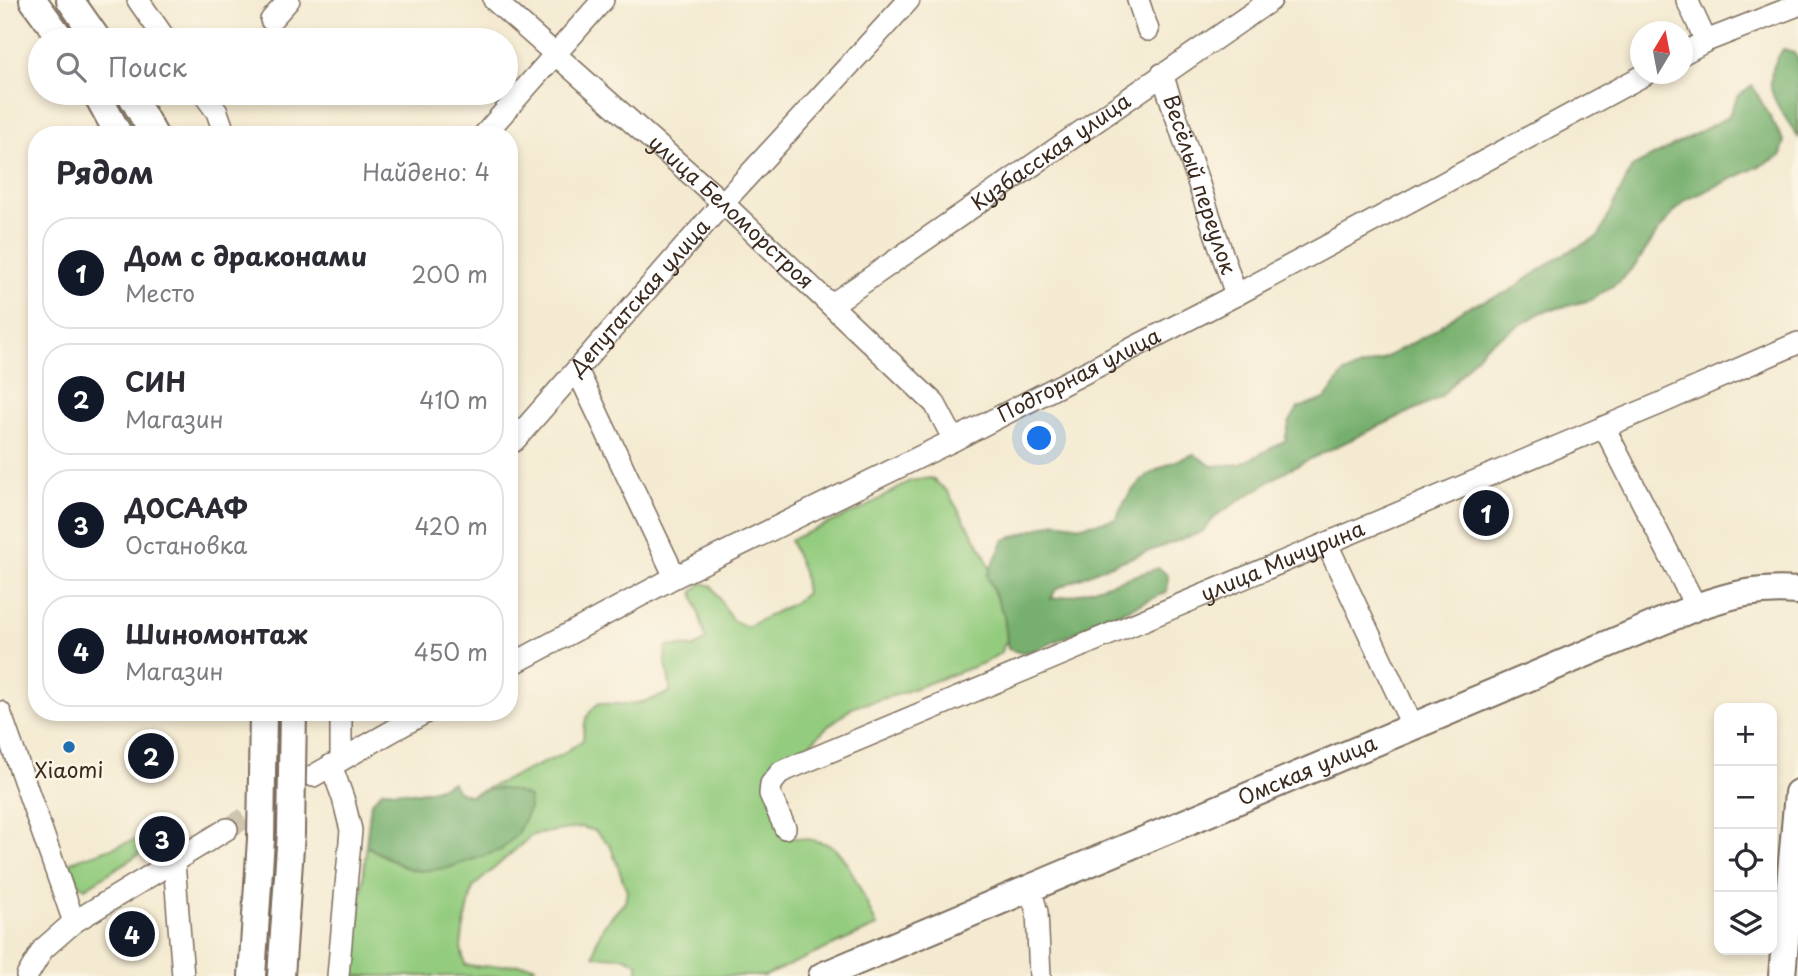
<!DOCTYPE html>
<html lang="ru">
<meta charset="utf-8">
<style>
:root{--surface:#fff;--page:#f2f2f3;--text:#2b2b33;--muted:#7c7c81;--line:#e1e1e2;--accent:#111827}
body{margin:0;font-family:"Playpen Sans",sans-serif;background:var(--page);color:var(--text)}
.controls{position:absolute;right:21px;bottom:21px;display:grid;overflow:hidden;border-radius:14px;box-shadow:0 4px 10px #0003}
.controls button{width:63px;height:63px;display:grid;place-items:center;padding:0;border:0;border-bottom:2px solid var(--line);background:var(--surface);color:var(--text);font:35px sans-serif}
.compass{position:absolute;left:1630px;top:21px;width:63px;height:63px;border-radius:50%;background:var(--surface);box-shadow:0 4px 10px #0003;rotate:10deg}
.you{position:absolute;left:1040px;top:439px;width:24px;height:24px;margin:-18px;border:5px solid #fff;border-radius:50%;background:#1a73e8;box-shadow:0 0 0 10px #1a73e833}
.badge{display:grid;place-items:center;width:46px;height:46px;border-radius:50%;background:var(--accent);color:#fff;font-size:23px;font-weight:700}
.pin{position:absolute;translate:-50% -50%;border:4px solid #fff;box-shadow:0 2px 7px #0006}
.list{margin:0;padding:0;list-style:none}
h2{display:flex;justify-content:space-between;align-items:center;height:91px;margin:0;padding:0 28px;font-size:30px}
h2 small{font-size:23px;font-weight:400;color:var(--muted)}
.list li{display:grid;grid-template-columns:46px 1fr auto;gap:21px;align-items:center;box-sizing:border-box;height:112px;margin:0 14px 14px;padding:0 14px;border:2px solid var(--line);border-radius:28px}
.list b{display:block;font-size:26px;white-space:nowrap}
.list p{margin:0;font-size:23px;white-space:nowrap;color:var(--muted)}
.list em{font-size:23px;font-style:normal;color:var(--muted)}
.icon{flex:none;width:38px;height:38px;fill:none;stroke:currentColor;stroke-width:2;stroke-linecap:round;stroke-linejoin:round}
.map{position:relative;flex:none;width:1798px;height:976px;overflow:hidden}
.search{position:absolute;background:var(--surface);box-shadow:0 4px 10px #0003;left:28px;top:28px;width:490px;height:77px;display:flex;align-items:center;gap:18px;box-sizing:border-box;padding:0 24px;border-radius:38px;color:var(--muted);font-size:26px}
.panel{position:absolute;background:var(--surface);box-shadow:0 4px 10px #0003;left:28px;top:126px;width:490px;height:595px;border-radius:28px}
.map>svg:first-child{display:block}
.green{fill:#94cc7f;stroke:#687b4e;stroke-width:2}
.forest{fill:#77b06e;stroke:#596d46;stroke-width:2}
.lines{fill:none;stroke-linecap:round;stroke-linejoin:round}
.minor-tunnel{stroke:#cfc4ad;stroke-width:21;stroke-dasharray:21 10;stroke-linecap:butt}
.minor-casing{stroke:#7c6d5d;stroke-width:24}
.major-casing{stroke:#7c6d5d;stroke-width:30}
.minor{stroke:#fff;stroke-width:21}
.major{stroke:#fff;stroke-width:26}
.major-bridge-casing{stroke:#7c6d5d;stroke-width:30;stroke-linecap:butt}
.major-bridge{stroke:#fff;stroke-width:26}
.poi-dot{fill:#1f6fb2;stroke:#fcf5e5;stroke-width:2.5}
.labels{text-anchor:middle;stroke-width:5;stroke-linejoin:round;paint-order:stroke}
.street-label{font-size:21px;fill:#3b2a1e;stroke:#fcf5e5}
.poi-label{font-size:21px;fill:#3b2a1e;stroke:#fcf5e5}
</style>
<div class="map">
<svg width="1798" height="976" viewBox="0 0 1798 976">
<rect width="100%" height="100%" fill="#fcf5e5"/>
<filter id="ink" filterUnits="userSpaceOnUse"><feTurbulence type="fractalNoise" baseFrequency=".0143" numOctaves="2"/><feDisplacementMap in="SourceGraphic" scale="14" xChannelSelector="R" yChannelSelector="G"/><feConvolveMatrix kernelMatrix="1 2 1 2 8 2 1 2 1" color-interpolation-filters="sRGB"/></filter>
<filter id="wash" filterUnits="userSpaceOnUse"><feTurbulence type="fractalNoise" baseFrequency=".00686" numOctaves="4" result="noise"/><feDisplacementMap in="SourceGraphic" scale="28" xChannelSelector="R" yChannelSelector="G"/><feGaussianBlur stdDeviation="1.57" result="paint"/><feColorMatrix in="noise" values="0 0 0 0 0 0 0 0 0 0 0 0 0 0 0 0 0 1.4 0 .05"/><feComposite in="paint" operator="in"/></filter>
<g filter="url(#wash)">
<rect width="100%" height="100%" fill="#f4ead1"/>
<!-- green -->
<path class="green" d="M931,478L947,491L984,553L1013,629L1000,653L986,662L896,695L853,707L827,727L799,755L766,774L782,837C798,838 817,839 831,846C848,854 868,908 877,926L765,976H638V964L626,957L594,956L596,943L604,925L625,902L627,891L610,845L595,831L581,827L532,835L473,887L463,931L461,948L465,965C489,970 512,961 535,966L524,976H353L371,803L383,790C412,793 425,795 452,782L458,791L470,796L561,755L583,740C584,723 585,714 599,703C626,706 646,704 670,692C671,676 662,662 667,646L694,647L706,640L693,592L702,583L712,586L732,620L747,627L794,603L806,593L803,572L790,540L864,508L910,481Z
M152,834L155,844L85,888L78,883L70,862Z"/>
<!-- forest -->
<path class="forest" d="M1783,49L1794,53L1798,59V137C1777,103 1757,87 1783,49Z
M1752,85L1784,142L1781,156L1684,201L1659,230L1637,263L1620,281L1591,300L1542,312L1485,346L1441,397L1289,469L1217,515L1202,532L1100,569L1056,589L1051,599L1074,595L1159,568L1168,576L1167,592L1040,648L1022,653L1008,649L1004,616L987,576L1004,540L1056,522L1081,526L1116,519C1132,479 1155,468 1194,454L1212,466L1241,464L1285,441L1289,423L1298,408L1325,399L1344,373L1381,360L1431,333L1465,308L1508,292L1560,256L1599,236L1632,167L1728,117L1738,96Z
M452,782L458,791L470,796C493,786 504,786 529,797V809L517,834L501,850L448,868L419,871L404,867L366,846L371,803L383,790C412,793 425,795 452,782Z"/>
</g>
<g filter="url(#ink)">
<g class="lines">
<!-- minor-tunnel -->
<path class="minor-tunnel" d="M227,829L302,783"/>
<!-- minor casing -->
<g class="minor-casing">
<g id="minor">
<path d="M138,0L166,40"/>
<path id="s1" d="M494,0L723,203L935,404L954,440"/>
<path d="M1138,0L1148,30"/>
<path d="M1687,0L1706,41"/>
<path d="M271,20L289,0"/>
<path d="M1682,54L1706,41L1798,5"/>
<path id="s2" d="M1162,74L1236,295"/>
<path d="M203,93L217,112L225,135"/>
<path d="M484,135L603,0"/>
<path id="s3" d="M831,305L1271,0"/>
<path d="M577,370L675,577"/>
<path d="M1604,427L1696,607"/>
<path id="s4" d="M514,441L723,203L909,0"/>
<path d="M1327,544L1413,727"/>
<path id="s5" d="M509,666L675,577L954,440L1236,295L1646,74"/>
<path d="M0,712L74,922"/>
<path d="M341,712V760"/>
<path d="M331,765L343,798L351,830L338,976"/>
<path d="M313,776L426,712"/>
<path id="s6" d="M785,828L770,794L771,784L781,772L1659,404L1798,343"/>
<path d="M174,862L183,976"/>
<path d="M1030,888L1037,912L1040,976"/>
<path d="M27,976L43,949L74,922L227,829"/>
</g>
</g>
<!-- major casing -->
<g class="major-casing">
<g id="major">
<path d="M33,0L62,40"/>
<path d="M70,0L98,40"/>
<path d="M96,93L119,135"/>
<path d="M130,93L154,135"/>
<path d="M252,976L261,839"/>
<path d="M281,976L291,833"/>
<path id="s7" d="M822,976L1696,607C1733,594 1759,588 1798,591"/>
<path d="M1782,976L1798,793"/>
</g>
</g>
<!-- minor -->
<use href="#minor" class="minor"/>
<!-- major -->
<use href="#major" class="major"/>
<!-- major-bridge casing -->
<g class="major-bridge-casing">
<path id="major-bridge" d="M291,833L293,712
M261,839L263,712"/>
</g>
<!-- major-bridge -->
<use href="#major-bridge" class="major-bridge"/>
</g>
</g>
<!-- markers -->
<circle class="poi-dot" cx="69" cy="747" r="7"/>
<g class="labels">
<!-- street labels -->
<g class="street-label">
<text dy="7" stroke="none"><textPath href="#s3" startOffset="268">Кузбасская улица</textPath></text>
<text dy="7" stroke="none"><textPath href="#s2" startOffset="117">Весёлый переулок</textPath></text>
<text dy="7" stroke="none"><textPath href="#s1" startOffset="318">улица Беломорстроя</textPath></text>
<text dy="7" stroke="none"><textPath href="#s4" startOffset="191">Депутатская улица</textPath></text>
<text dy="7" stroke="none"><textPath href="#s5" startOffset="640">Подгорная улица</textPath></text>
<text dy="7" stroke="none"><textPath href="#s6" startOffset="607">улица Мичурина</textPath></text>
<text dy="7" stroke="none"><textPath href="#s7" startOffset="527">Омская улица</textPath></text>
</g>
<!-- poi labels -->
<g class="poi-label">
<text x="69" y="778">Xiaomi</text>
</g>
</g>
</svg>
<div class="controls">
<button>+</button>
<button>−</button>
<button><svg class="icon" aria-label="locate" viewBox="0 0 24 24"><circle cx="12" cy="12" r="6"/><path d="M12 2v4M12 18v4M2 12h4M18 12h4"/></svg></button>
<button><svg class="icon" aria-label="layers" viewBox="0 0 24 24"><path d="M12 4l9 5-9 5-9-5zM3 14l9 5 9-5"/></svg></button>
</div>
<svg class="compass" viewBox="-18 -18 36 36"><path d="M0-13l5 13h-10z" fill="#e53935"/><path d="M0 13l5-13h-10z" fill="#7c7c81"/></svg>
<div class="you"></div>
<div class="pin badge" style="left:1486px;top:513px">1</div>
<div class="pin badge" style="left:151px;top:756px">2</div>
<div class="pin badge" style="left:162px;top:839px">3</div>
<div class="pin badge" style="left:132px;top:934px">4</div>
<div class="search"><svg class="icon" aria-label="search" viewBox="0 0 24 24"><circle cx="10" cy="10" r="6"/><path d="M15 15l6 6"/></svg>Поиск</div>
<section class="panel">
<h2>Рядом<small>Найдено: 4</small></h2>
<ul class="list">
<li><span class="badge">1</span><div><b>Дом с драконами</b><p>Место</p></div><em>200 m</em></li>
<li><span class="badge">2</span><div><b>СИН</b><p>Магазин</p></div><em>410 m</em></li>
<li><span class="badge">3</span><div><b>ДОСААФ</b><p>Остановка</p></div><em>420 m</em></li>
<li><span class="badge">4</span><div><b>Шиномонтаж</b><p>Магазин</p></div><em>450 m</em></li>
</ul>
</section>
</div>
